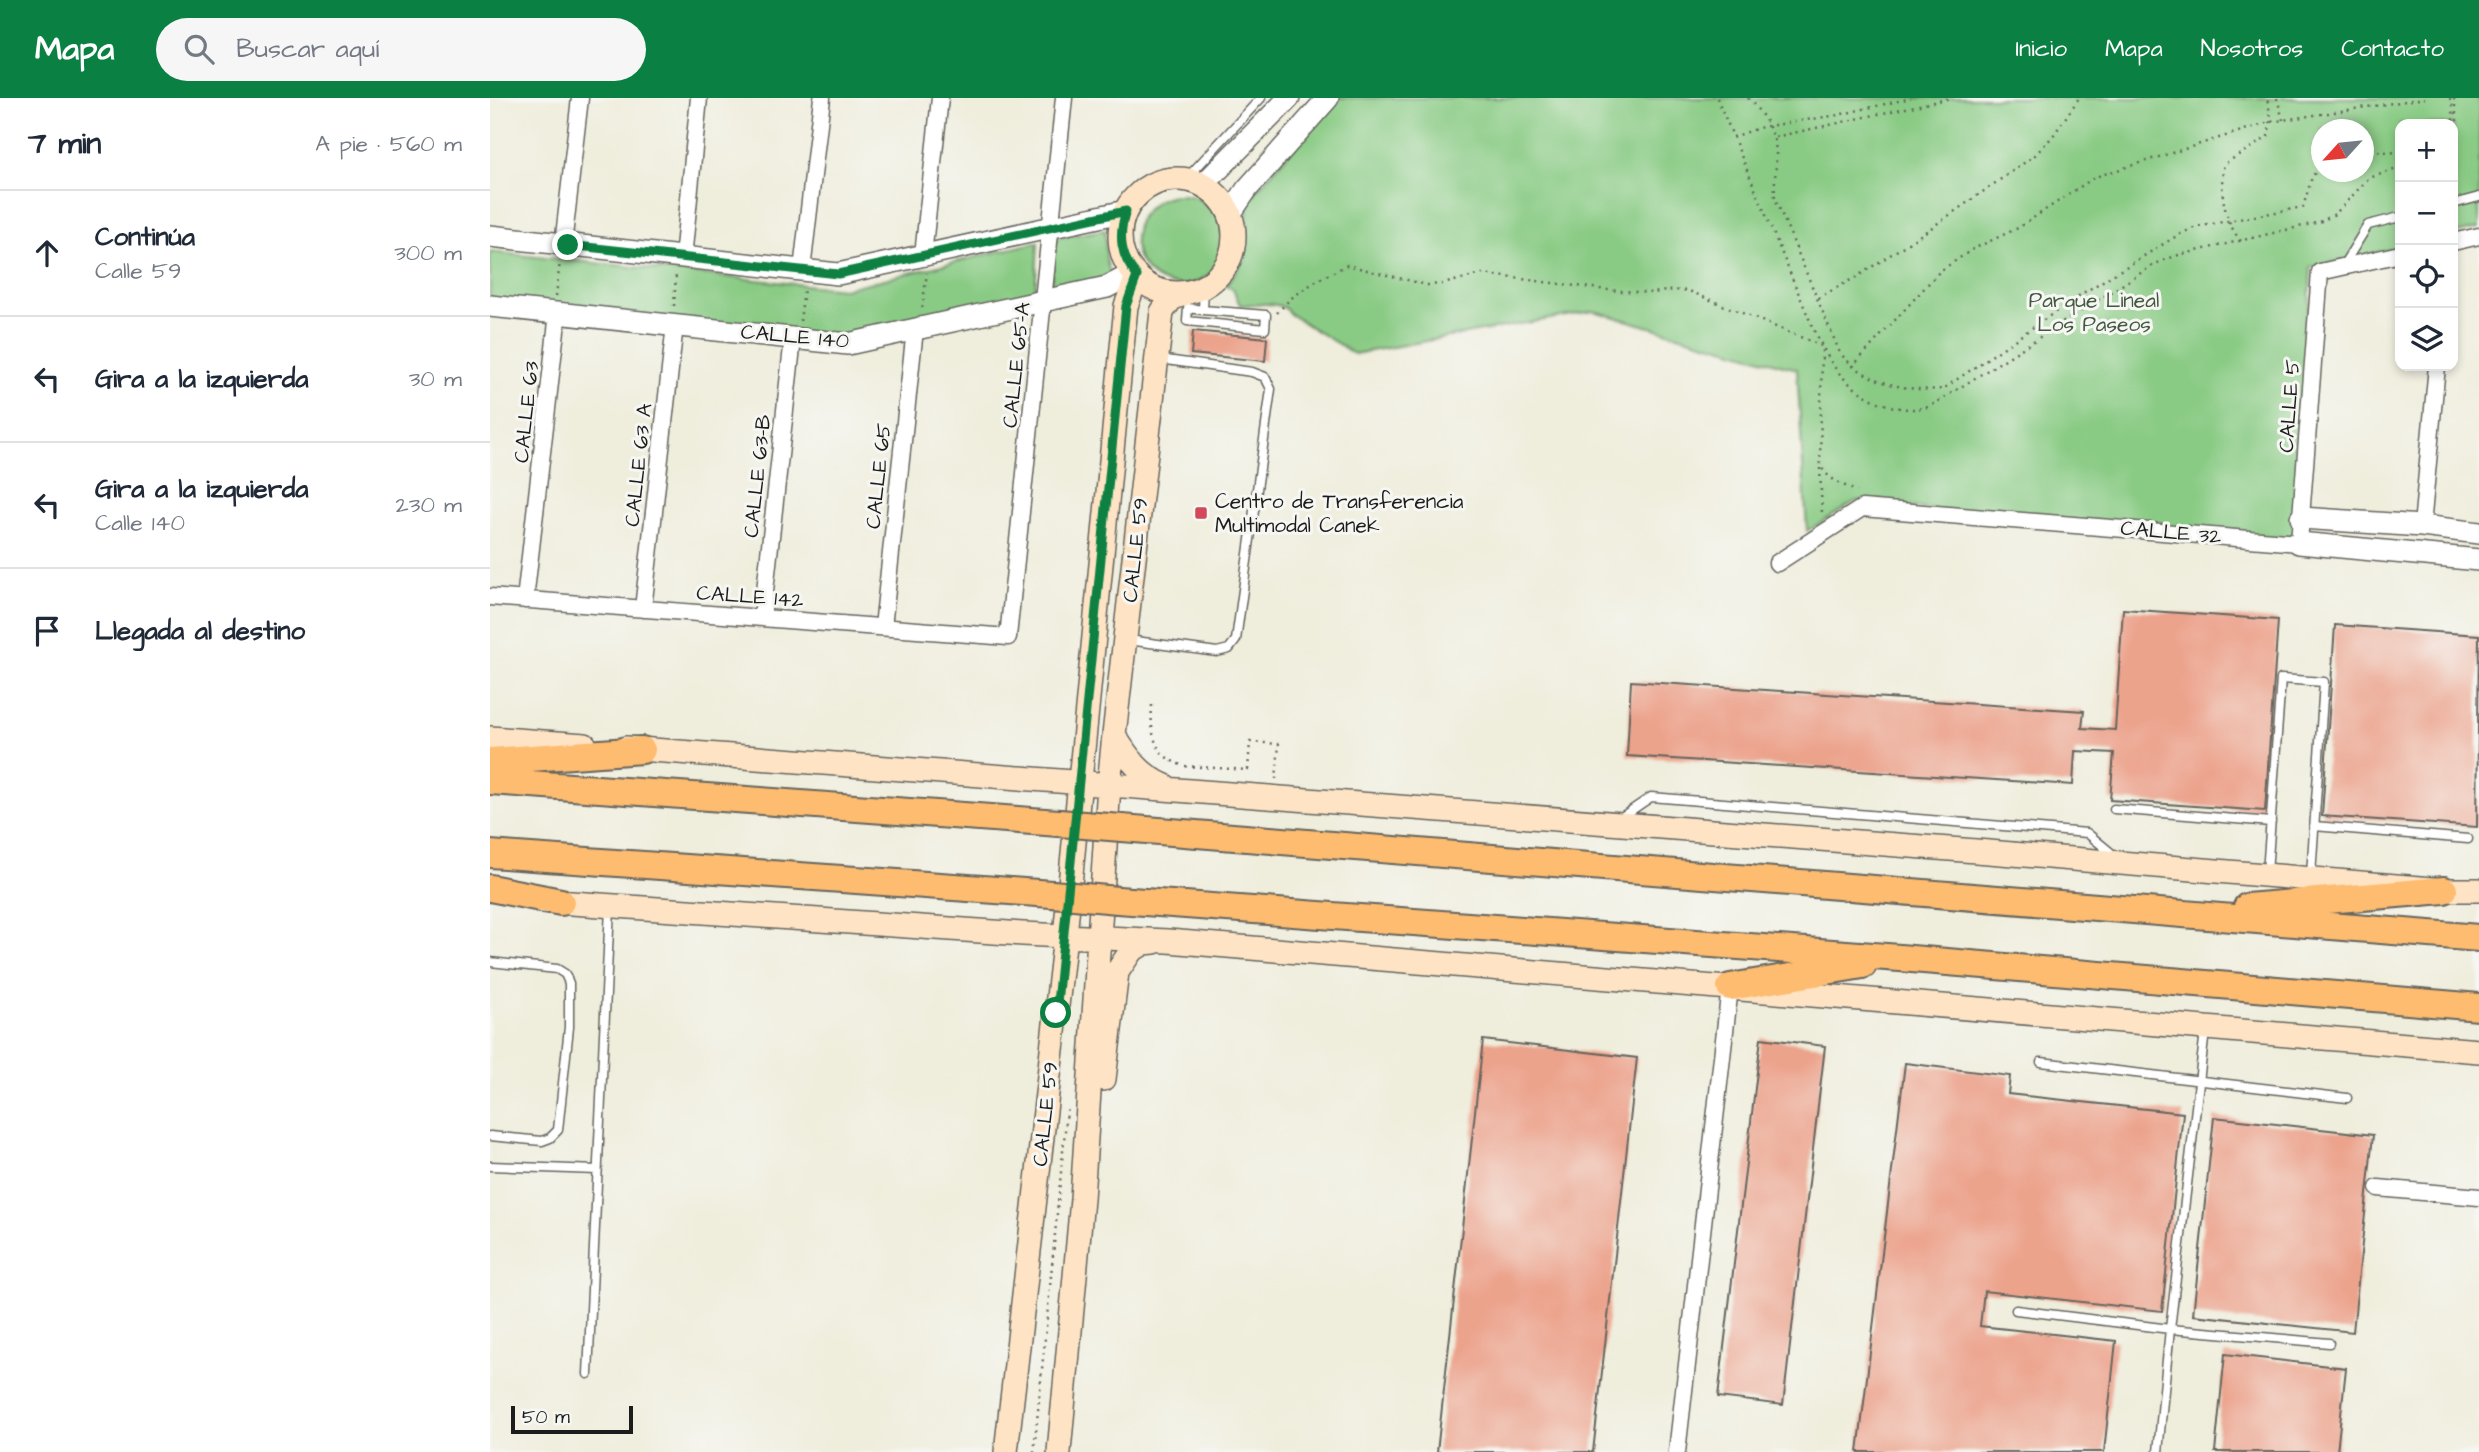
<!DOCTYPE html>
<html lang="es">
<meta charset="utf-8">
<style>
:root{--surface:#fff;--page:#f6f6f7;--text:#1f2937;--muted:#747a83;--line:#e0e1e3;--accent:#0b8043}
body{margin:0;font-family:"Architects Daughter",sans-serif;background:var(--page);color:var(--text)}
.controls{position:absolute;right:21px;top:21px;display:grid;overflow:hidden;border-radius:14px;box-shadow:0 4px 10px #0003}
.controls button{width:63px;height:63px;display:grid;place-items:center;padding:0;border:0;border-bottom:2px solid var(--line);background:var(--surface);color:var(--text);font:35px sans-serif}
.compass{position:absolute;left:1821px;top:21px;width:63px;height:63px;border-radius:50%;background:var(--surface);box-shadow:0 4px 10px #0003;rotate:243deg}
.scale{position:absolute;left:21px;bottom:18px;width:122px;box-sizing:border-box;padding-left:7px;border:4px solid #1c1c1c;border-top:0;font-size:19px;line-height:24px;white-space:nowrap;color:#1c1c1c;-webkit-text-stroke:5px #f6f6f2;paint-order:stroke}
.stop{position:absolute;width:21px;height:21px;margin:-16px;border:5px solid #0b8043;border-radius:50%;background:#fff}
.stop.end{background:#0b8043;border-color:#fff;box-shadow:0 2px 7px #0008}
.list{margin:0;padding:0;list-style:none}
h2{display:flex;justify-content:space-between;align-items:center;height:91px;margin:0;padding:0 28px;font-size:30px}
h2 small{font-size:23px;font-weight:400;color:var(--muted)}
.list li{display:grid;grid-template-columns:46px 1fr auto;gap:21px;align-items:center;box-sizing:border-box;height:126px;padding:0 28px;border-top:2px solid var(--line)}
.list b{display:block;font-size:26px;white-space:nowrap}
.list p{margin:0;font-size:23px;white-space:nowrap;color:var(--muted)}
.list em{font-size:23px;font-style:normal;color:var(--muted)}
.icon{flex:none;width:38px;height:38px;fill:none;stroke:currentColor;stroke-width:2;stroke-linecap:round;stroke-linejoin:round}
.map{position:relative;flex:none;width:1989px;height:1354px;overflow:hidden}
header{display:flex;align-items:center;gap:42px;box-sizing:border-box;height:98px;padding:0 35px;background:var(--accent);color:#fff}
header strong{font-size:33px}
nav{display:flex;gap:38px;margin-inline-start:auto;font-size:24px}
.search{width:490px;height:63px;background:var(--page);display:flex;align-items:center;gap:18px;box-sizing:border-box;padding:0 24px;border-radius:38px;color:var(--muted);font-size:26px}
main{display:flex}
aside{flex:1;background:var(--surface)}
.map>svg:first-child{display:block}
.green{fill:#89cb84;stroke:#527450;stroke-width:2;fill-rule:evenodd}
.building{fill:#eca38c}
.lines{fill:none;stroke-linecap:round;stroke-linejoin:round}
.service-casing{stroke:#66655f;stroke-width:11}
.minor-casing{stroke:#66655f;stroke-width:19}
.tertiary-casing{stroke:#66655f;stroke-width:24}
.secondary-casing{stroke:#66655f;stroke-width:26}
.trunk-casing{stroke:#66655f;stroke-width:30}
.path{stroke:#66655f;stroke-width:2.5;stroke-dasharray:2 5;stroke-linecap:butt}
.service{stroke:#fff;stroke-width:8}
.minor{stroke:#fff;stroke-width:16}
.tertiary{stroke:#fff;stroke-width:21}
.secondary{stroke:#fee4c5;stroke-width:23}
.trunk{stroke:#fdbc6f;stroke-width:26}
.trunk-bridge-casing{stroke:#66655f;stroke-width:30;stroke-linecap:butt}
.trunk-bridge{stroke:#fdbc6f;stroke-width:26}
.route{stroke:#0b8043;stroke-width:9}
.poi-dot{fill:#d1495b;stroke:#f6f6f2;stroke-width:2.5}
.labels{text-anchor:middle;stroke-width:6;stroke-linejoin:round;paint-order:stroke}
.park-label{font-size:21px;fill:#425940;stroke:#f6f6f2}
.street-label{font-size:21px;fill:#1c1c1c;stroke:#f6f6f2}
.poi-label{font-size:21px;fill:#1c1c1c;stroke:#f6f6f2;text-anchor:start}
</style>
<header>
<strong>Mapa</strong>
<div class="search"><svg class="icon" aria-label="search" viewBox="0 0 24 24"><circle cx="10" cy="10" r="6"/><path d="M15 15l6 6"/></svg>Buscar aquí</div>
<nav><a>Inicio</a><a>Mapa</a><a>Nosotros</a><a>Contacto</a></nav>
</header>
<main>
<aside>
<h2>7 min<small>A pie · 560 m</small></h2>
<ul class="list">
<li><svg class="icon" aria-label="ahead" viewBox="0 0 24 24"><path d="M12 20V5M6 11l6-6 6 6"/></svg><div><b>Continúa</b><p>Calle 59</p></div><em>300 m</em></li>
<li><svg class="icon" aria-label="left" viewBox="0 0 24 24"><path d="M17 20v-9H6M10 6l-5 5 5 5"/></svg><div><b>Gira a la izquierda</b></div><em>30 m</em></li>
<li><svg class="icon" aria-label="left" viewBox="0 0 24 24"><path d="M17 20v-9H6M10 6l-5 5 5 5"/></svg><div><b>Gira a la izquierda</b><p>Calle 140</p></div><em>230 m</em></li>
<li><svg class="icon" aria-label="arrive" viewBox="0 0 24 24"><path d="M6 21V4h12l-3 4 3 4H6"/></svg><div><b>Llegada al destino</b></div></li>
</ul>
</aside>
<div class="map">
<svg width="1989" height="1354" viewBox="0 0 1989 1354">
<rect width="100%" height="100%" fill="#f6f6f2"/>
<filter id="ink" filterUnits="userSpaceOnUse"><feTurbulence type="fractalNoise" baseFrequency=".0143" numOctaves="2"/><feDisplacementMap in="SourceGraphic" scale="14" xChannelSelector="R" yChannelSelector="G"/><feConvolveMatrix kernelMatrix="1 2 1 2 8 2 1 2 1" color-interpolation-filters="sRGB"/></filter>
<filter id="wash" filterUnits="userSpaceOnUse"><feTurbulence type="fractalNoise" baseFrequency=".00686" numOctaves="4" result="noise"/><feDisplacementMap in="SourceGraphic" scale="28" xChannelSelector="R" yChannelSelector="G"/><feGaussianBlur stdDeviation="1.57" result="paint"/><feColorMatrix in="noise" values="0 0 0 0 0 0 0 0 0 0 0 0 0 0 0 0 0 1.4 0 .05"/><feComposite in="paint" operator="in"/></filter>
<g filter="url(#wash)">
<rect width="100%" height="100%" fill="#efeddb"/>
<!-- green -->
<path class="green" d="M847,0H1111L1112,2L1123,0H1989V130L1963,136V26H1910V149L1821,169L1809,445L1555,424L1366,403L1317,433L1307,271L1104,213L864,256L800,216C792,201 766,207 750,207L743,191L736,188L755,160L758,102ZM1832,32H1874V74H1832Z
M645 142a45 45 0 1 1 90 0a45 45 0 1 1-90 0Z
M615,132L616,160L621,180L560,193L566,140Z
M548,144L545,197L358,240L0,203V154L353,191Z"/>
<g id="blocks">
<!-- building -->
<path class="building" d="M703,233L777,240L775,263L701,256Z
M1633,511L1788,522L1775,713L1620,702L1624,655L1585,653L1583,687L1137,658L1141,583L1594,613L1592,630L1625,632Z
M1845,527L1989,537L1987,729L1832,718Z
M1271,940L1335,948L1293,1307L1228,1299Z
M993,942L1147,960L1103,1354H947Z
M1415,965L1520,978L1518,996L1693,1015L1672,1213L1494,1193L1490,1228L1626,1243L1614,1354H1368Z
M1724,1019L1883,1037L1863,1234L1703,1217Z
M1735,1256L1856,1270L1847,1354H1725Z"/>
</g>
</g>
<g filter="url(#ink)">
<use href="#blocks" fill-opacity="0" stroke="#66655f" stroke-width="2"/>
<g class="lines">
<!-- service casing -->
<g class="service-casing">
<path id="service" d="M696,81L771,0
M1963,106L1989,99
M1854,166L1878,127L1910,119
M713,212L776,217L775,231L697,223L698,210L713,212L714,189
M638,542L727,554L739,551L746,542L781,291L775,279L762,274L669,261
M1624,711L1781,724
M1130,720L1161,699L1597,735L1625,758
M1824,728L1978,741
M1777,775L1791,581L1834,584L1821,777
M0,864L67,871L75,876L79,885V929L68,1032L60,1040L52,1043L0,1038
M1551,964L1857,1000
M0,1068L107,1072
M1526,1212L1680,1231L1839,1245
M98,1276L120,810
M1668,1354L1680,1231L1715,933"/>
</g>
<!-- minor casing -->
<g class="minor-casing">
<path id="minor" d="M1963,144L1989,138
M73,147L90,0
M435,157L434,148L450,0
M193,160L209,0
M312,172L332,0
M1932,428L1947,268
M1287,465L1372,410L1809,445L1830,174L1910,156
M0,499L518,539L574,0
M35,502L68,215
M153,511L185,227
M272,520L303,240
M393,529L425,231
M1888,1090L1989,1099
M1187,1354L1240,889"/>
</g>
<!-- tertiary casing -->
<g class="tertiary-casing">
<path id="tertiary" d="M713,87L799,0
M740,116L757,91L838,0
M0,138L348,176L636,113
M0,208L358,246L617,189L644,175
M1811,420L1932,428L1989,435
M1809,445L1989,462"/>
</g>
<!-- secondary casing -->
<g class="secondary-casing">
<path id="secondary" d="M630 138a57 57 0 1 1 114 0a57 57 0 1 1-114 0Z
M624,637C638,660 650,677 675,688
M0,640L95,647
M136,650L1499,754L1954,792H1989
M52,803L533,836L678,843L1989,953
M614,981L627,874L641,853L654,845L664,844
M516,1354L575,838L636,208L647,178
M569,1354L592,1101L619,687L624,637L672,214L681,201L699,194"/>
</g>
<!-- trunk casing -->
<g class="trunk-casing">
<path id="trunk" d="M0,663L152,652
M0,683L569,725
M632,730L1989,840
M0,756L562,796
M0,790L71,804
M628,802L1410,860L1989,909
M1757,809L1954,792
M1240,889L1373,867"/>
</g>
<!-- path -->
<path class="path" d="M1227,0L1323,230C1329,241 1334,253 1341,264C1359,293 1398,316 1433,310C1440,309 1446,305 1452,301L1665,166L1685,158L1830,124L1845,116L1879,80L1910,70
M1258,0C1274,18 1287,36 1286,60C1286,74 1284,86 1285,100L1350,255C1375,284 1415,294 1453,291L1593,195L1690,136L1706,129L1813,109L1822,79L1832,66
M1787,0L1793,22
M1960,0L1963,11V26
M1243,39L1272,29L1348,17L1421,0
M1285,39L1461,0
M1963,43L1968,31L1964,0
M1874,52L1910,55
M1751,143C1734,124 1729,91 1734,66L1778,39L1781,20L1777,0
M66,198L70,163
M1328,200L1368,178L1441,130L1544,58L1563,38L1589,0
M184,208L186,176
M432,210L437,175
M787,215L800,201L826,183L857,167L937,187L953,186L992,176L1118,192L1161,195L1184,192L1199,193L1332,248L1330,367C1339,383 1353,386 1367,394
M310,223L314,191
M1362,269L1450,173L1483,151L1528,130L1605,79L1780,24L1935,0
M1330,370L1332,416
M662,607C660,636 664,659 694,668L758,672L760,644L789,646L786,681
M544,1354L577,1012"/>
<!-- service -->
<use href="#service" class="service"/>
<!-- minor -->
<use href="#minor" class="minor"/>
<!-- tertiary -->
<use href="#tertiary" class="tertiary"/>
<!-- secondary -->
<use href="#secondary" class="secondary"/>
<!-- trunk -->
<use href="#trunk" class="trunk"/>
<!-- trunk-bridge casing -->
<g class="trunk-bridge-casing">
<path id="trunk-bridge" d="M569,725L632,730
M562,796L628,802"/>
</g>
<!-- trunk-bridge -->
<use href="#trunk-bridge" class="trunk-bridge"/>
</g>
</g>
<g class="lines" filter="url(#ink)">
<!-- route -->
<path class="route" d="M78,147L348,176L636,113C628,138 630,158 647,178L636,208L566,915"/>
</g>
<!-- markers -->
<rect class="poi-dot" x="704" y="408" width="14" height="14" rx="3.5"/>
<g class="labels">
<!-- park labels -->
<g class="park-label">
<text x="1604" y="209">Parque Lineal<tspan x="1604" dy="24">Los Paseos</tspan></text>
</g>
<!-- street labels -->
<g class="street-label">
<text transform="translate(305 238) rotate(5)" y="7">CALLE 140</text>
<text transform="translate(526 267) rotate(-84)" y="7">CALLE 65-A</text>
<text transform="translate(1799 308) rotate(-86)" y="7">CALLE 5</text>
<text transform="translate(36 314) rotate(-84)" y="7">CALLE 63</text>
<text transform="translate(148 367) rotate(-84)" y="7">CALLE 63 A</text>
<text transform="translate(267 378) rotate(-84)" y="7">CALLE 63-B</text>
<text transform="translate(388 378) rotate(-84)" y="7">CALLE 65</text>
<text transform="translate(1681 434) rotate(5)" y="7">CALLE 32</text>
<text transform="translate(645 452) rotate(-84)" y="7">CALLE 59</text>
<text transform="translate(260 498) rotate(4)" y="7">CALLE 142</text>
<text transform="translate(555 1016) rotate(-84)" y="7">CALLE 59</text>
</g>
<!-- poi labels -->
<g class="poi-label">
<text x="725" y="410">Centro de Transferencia<tspan x="725" dy="24">Multimodal Canek</tspan></text>
</g>
</g>
</svg>
<div class="controls">
<button>+</button>
<button>−</button>
<button><svg class="icon" aria-label="locate" viewBox="0 0 24 24"><circle cx="12" cy="12" r="6"/><path d="M12 2v4M12 18v4M2 12h4M18 12h4"/></svg></button>
<button><svg class="icon" aria-label="layers" viewBox="0 0 24 24"><path d="M12 4l9 5-9 5-9-5zM3 14l9 5 9-5"/></svg></button>
</div>
<svg class="compass" viewBox="-18 -18 36 36"><path d="M0-13l5 13h-10z" fill="#e53935"/><path d="M0 13l5-13h-10z" fill="#747a83"/></svg>
<div class="scale">50 m</div>
<div class="stop" style="left:566px;top:915px"></div>
<div class="stop end" style="left:78px;top:147px"></div>
</div>
</main>
